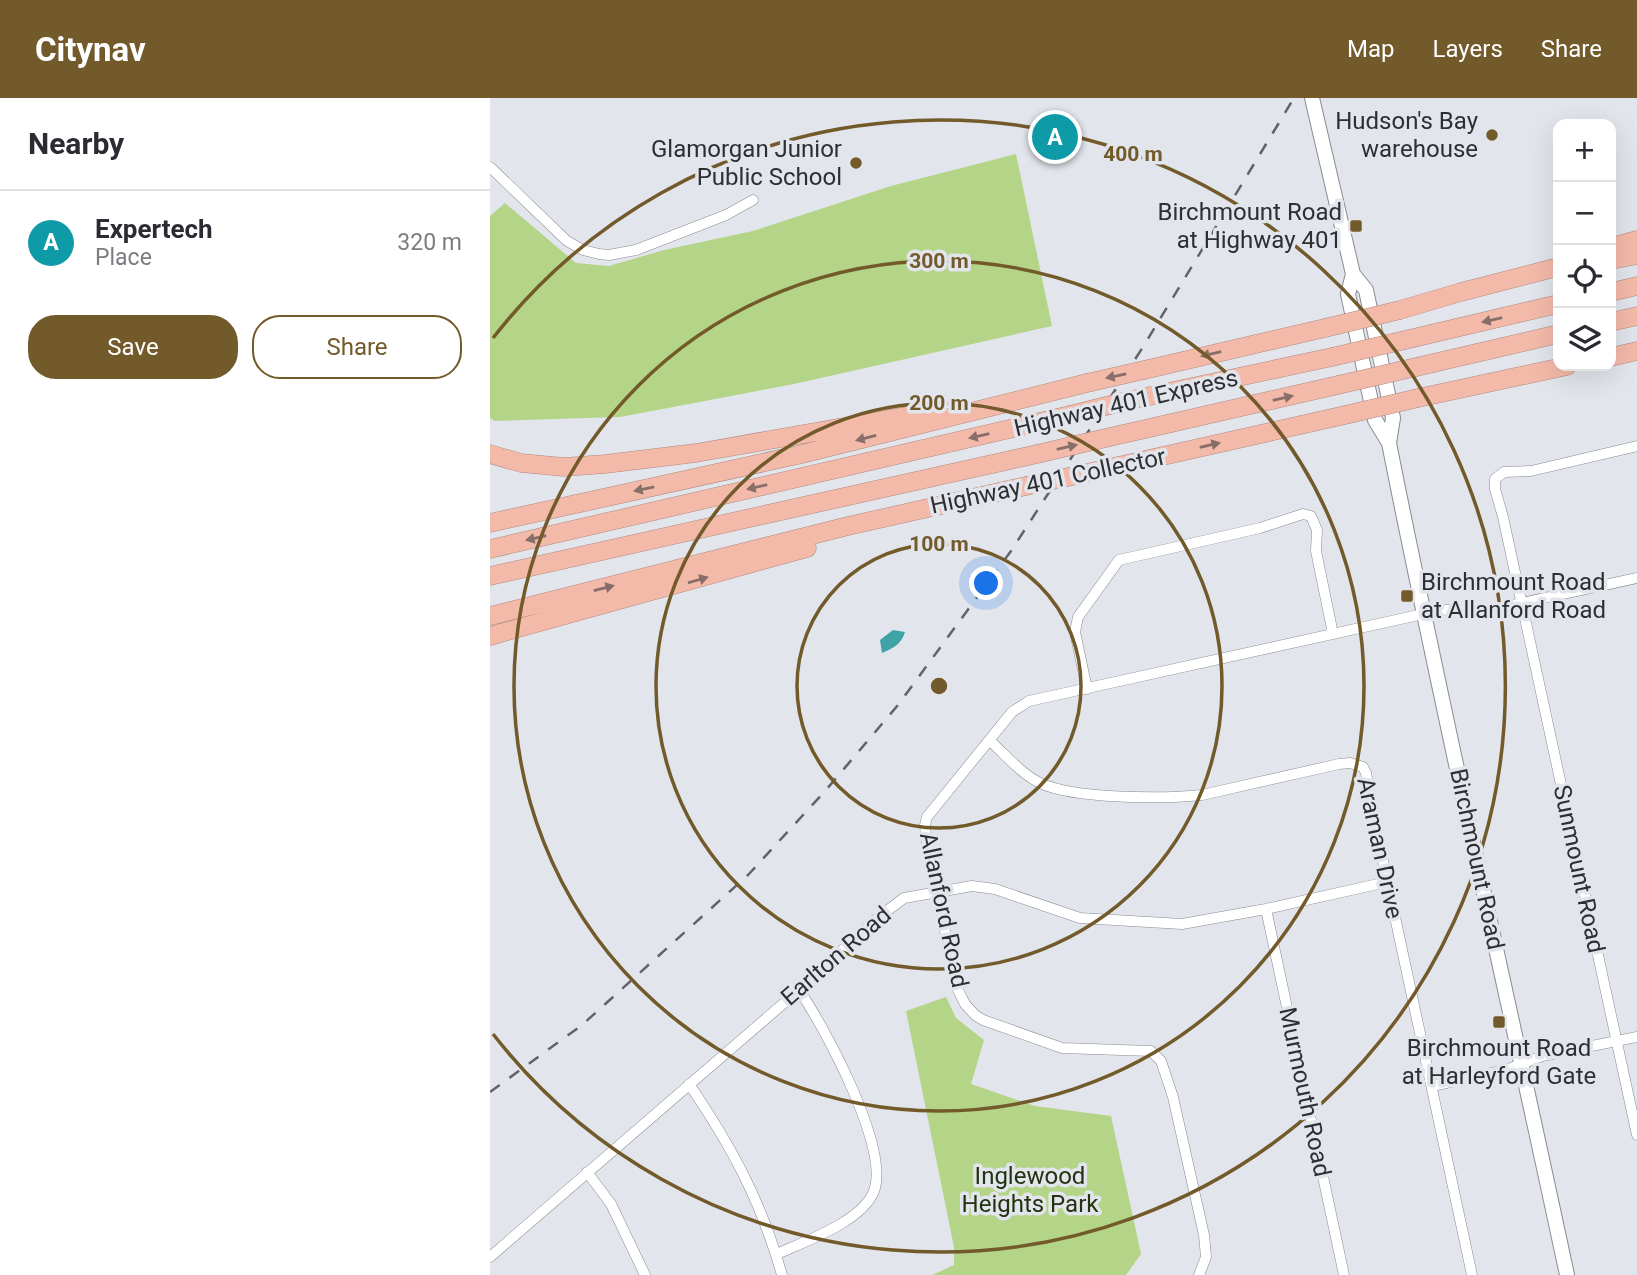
<!DOCTYPE html>
<meta charset="utf-8">
<style>
:root{--surface:#fff;--page:#f7f7f7;--text:#2b2b33;--muted:#7c7c81;--line:#e1e1e2;--accent:#735a2b}
body{margin:0;font-family:Roboto,sans-serif;background:var(--page);color:var(--text)}
.controls{position:absolute;right:21px;top:21px;display:grid;overflow:hidden;border-radius:14px;box-shadow:0 7px 28px #0002}
.controls button{width:63px;height:63px;display:grid;place-items:center;padding:0;border:0;border-bottom:2px solid var(--line);background:var(--surface);color:var(--text);font:35px sans-serif}
.you{position:absolute;left:497px;top:486px;width:24px;height:24px;margin:-18px;border:5px solid #fff;border-radius:50%;background:#1a73e8;box-shadow:0 0 0 10px #1a73e833}
.badge{display:grid;place-items:center;width:46px;height:46px;border-radius:50%;background:var(--accent);color:#fff;font-size:23px;font-weight:700}
.pin{position:absolute;translate:-50% -50%;border:4px solid #fff;box-shadow:0 2px 7px #0006}
.list{margin:0;padding:0;list-style:none}
h2{display:flex;justify-content:space-between;align-items:center;height:91px;margin:0;padding:0 28px;font-size:30px}
h2 small{font-size:23px;font-weight:400;color:var(--muted)}
.list li{display:grid;grid-template-columns:46px 1fr auto;gap:21px;align-items:center;box-sizing:border-box;height:105px;padding:0 28px;border-top:2px solid var(--line)}
.list b{display:block;font-size:26px;white-space:nowrap}
.list p{margin:0;font-size:23px;white-space:nowrap;color:var(--muted)}
.list em{font-size:23px;font-style:normal;color:var(--muted)}
.actions{display:flex;gap:14px;padding:21px 28px}
.actions a{flex:1;padding:16px 0;border:2px solid var(--accent);border-radius:28px;text-align:center;font-size:24px;color:var(--accent)}
.actions .main{background:var(--accent);color:#fff}
.icon{flex:none;width:38px;height:38px;fill:none;stroke:currentColor;stroke-width:2;stroke-linecap:round;stroke-linejoin:round}
.map{position:relative;flex:none;width:1147px;height:1177px;overflow:hidden}
header{display:flex;align-items:center;gap:42px;box-sizing:border-box;height:98px;padding:0 35px;background:var(--accent);color:#fff}
header strong{font-size:33px}
nav{display:flex;gap:38px;margin-inline-start:auto;font-size:24px}
main{display:flex}
aside{flex:1;background:var(--surface)}
.map>svg:first-child{display:block}
.green{fill:#b4d487}
.water{fill:#3fa2a5}
.lines{fill:none;stroke-linecap:round;stroke-linejoin:round}
.street-casing{stroke:#898b93;stroke-width:11}
.secondary-casing{stroke:#898b93;stroke-width:16}
.highway-casing{stroke:#af897f;stroke-width:19}
.street{stroke:#fff;stroke-width:10}
.secondary{stroke:#fff;stroke-width:14}
.highway{stroke:#f4baa9;stroke-width:18}
.rail{stroke:#616367;stroke-width:2.5;stroke-dasharray:12 12;stroke-linecap:butt}
.highway-bridge-casing{stroke:#af897f;stroke-width:19;stroke-linecap:butt}
.highway-bridge{stroke:#f4baa9;stroke-width:18}
.oneway{fill:#876e68}
.ring{fill:none;stroke:#735a2b;stroke-width:3.5}
.poi-dot{fill:#735a2b;stroke:#e2e5ec;stroke-width:2.5}
.labels{text-anchor:middle;stroke-width:7;stroke-linejoin:round;paint-order:stroke}
.poi-label{font-size:24px;fill:#2e2f32;stroke:#e2e5ec;text-anchor:end}
.street-label{font-size:24px;fill:#2e2f32;stroke:#e2e5ec}
.park-label{font-size:24px;fill:#253210;stroke:#e2e5ec}
.centre{fill:#735a2b;stroke:#e2e5ec;stroke-width:3.5}
.ring-label{font-size:21px;text-anchor:middle;font-weight:bold;fill:#735a2b;stroke:#e2e5ec;stroke-width:7;stroke-linejoin:round;paint-order:stroke}
</style>
<header>
<strong>Citynav</strong>
<nav><a>Map</a><a>Layers</a><a>Share</a></nav>
</header>
<main>
<aside>
<h2>Nearby<small></small></h2>
<ul class="list">
<li><span class="badge" style="background:#0f9aa8">A</span><div><b>Expertech</b><p>Place</p></div><em>320 m</em></li>
</ul>
<div class="actions"><a class="main">Save</a><a>Share</a></div>
</aside>
<div class="map">
<svg width="1147" height="1177" viewBox="0 0 1147 1177">
<rect width="100%" height="100%" fill="#e2e5ec"/>
<!-- green -->
<path class="green" d="M526,56L562,228L304,286L130,319L5,323L0,320V118L15,105L86,165L119,168L174,152L263,133L401,88Z
M456,899L466,920L494,942L481,986L545,1008L621,1018L651,1156L636,1177H442L464,1167V1149L416,913Z"/>
<!-- water -->
<path class="water" d="M403,532L415,534C411,547 403,550 392,555L390,542Z"/>
<g class="lines">
<!-- street casing -->
<g class="street-casing">
<path id="street" d="M0,69L77,143L93,152L109,156L119,157L146,152L236,117L263,102
M1147,348L1041,373L1014,374L1005,381V391L1013,419L1147,1037
M597,591L585,534L588,519L629,462L770,430L813,416L821,418L827,432L826,453L843,536
M500,643C515,656 531,676 550,685C584,701 673,701 712,697L849,666L860,665L873,669L876,675L888,740L982,1177
M776,811L854,1177
M199,986C242,1049 271,1103 292,1177
M942,988L1016,972L1052,958L1147,939
M97,1074L121,1106L155,1177
M287,1156C315,1143 372,1124 384,1093C400,1050 334,928 309,892
M0,1159L309,892L385,822L414,800L482,788L505,791L590,820L692,826L776,811L897,784
M709,1177L716,1159L714,1137L683,999L671,963L661,953L572,950L493,922L485,917L475,906L467,890L437,748L435,727L437,719L522,614L539,603L951,512L1004,511L1147,480"/>
</g>
<!-- secondary casing -->
<g class="secondary-casing">
<path id="secondary" d="M822,0L863,176L876,192L903,320L899,345C954,623 1018,900 1077,1177
M863,176L858,196L885,322L899,345"/>
</g>
<!-- highway casing -->
<g class="highway-casing">
<path id="highway" d="M1121,149L1147,142
M1121,162L1147,157
M1121,194L1147,188
M910,212L971,194L1068,169
M1121,224L1147,218
M915,242L1068,206
M1121,259L1147,253
M922,270L1068,236
M654,272L835,230
M928,300L1077,268
M632,304L842,259
M607,342L848,287
M0,356L31,365L74,369L115,366L206,355L433,315
M606,373L855,317
M0,425L312,356L597,285
M0,451L580,317
M0,478L547,356
M0,518L358,428L536,388
M0,538L317,450"/>
</g>
<!-- street -->
<use href="#street" class="street"/>
<!-- secondary -->
<use href="#secondary" class="secondary"/>
<!-- highway -->
<use href="#highway" class="highway"/>
<!-- rail -->
<path class="rail" d="M0,994L92,927L258,777L336,692L408,607L521,453L653,249L804,0"/>
<!-- highway-bridge casing -->
<g class="highway-bridge-casing">
<path id="highway-bridge" d="M835,230L910,212
M842,259L915,242
M597,285L654,272
M848,287L922,270
M580,317L632,304
M855,317L928,300
M547,356L607,342
M536,388L606,373"/>
</g>
<!-- highway-bridge -->
<use href="#highway-bridge" class="highway-bridge"/>
</g>
<!-- one-way arrows -->
<defs><path id="oneway-solid" d="M-6-.8H1V-3.2L6.5 0L1 3.2V.8H-6Z" transform="scale(1.75)"/></defs>
<g class="oneway">
<use href="#oneway-solid" transform="translate(1002 222) rotate(167)"/>
<use href="#oneway-solid" transform="translate(721 256) rotate(167)"/>
<use href="#oneway-solid" transform="translate(626 278) rotate(168)"/>
<use href="#oneway-solid" transform="translate(793 300) rotate(-13)"/>
<use href="#oneway-solid" transform="translate(489 338) rotate(167)"/>
<use href="#oneway-solid" transform="translate(376 340) rotate(166)"/>
<use href="#oneway-solid" transform="translate(720 347) rotate(-13)"/>
<use href="#oneway-solid" transform="translate(577 349) rotate(-13)"/>
<use href="#oneway-solid" transform="translate(267 389) rotate(167)"/>
<use href="#oneway-solid" transform="translate(154 391) rotate(168)"/>
<use href="#oneway-solid" transform="translate(46 440) rotate(167)"/>
<use href="#oneway-solid" transform="translate(208 482) rotate(-16)"/>
<use href="#oneway-solid" transform="translate(114 490) rotate(-14)"/>
</g>
<!-- distance rings -->
<g class="ring">
<circle cx="449" cy="588" r="142"/>
<circle cx="449" cy="588" r="283"/>
<circle cx="449" cy="588" r="425"/>
<path d="M3 240A566 566 0 1 1 3 936"/>
</g>
<!-- markers -->
<g class="poi-dot">
<circle cx="1002" cy="37" r="7"/>
<circle cx="366" cy="65" r="7"/>
<rect x="859" y="121" width="14" height="14" rx="3.5"/>
<rect x="910" y="491" width="14" height="14" rx="3.5"/>
<rect x="1002" y="917" width="14" height="14" rx="3.5"/>
</g>
<g class="labels">
<!-- poi labels -->
<g class="poi-label">
<text x="988" y="31">Hudson's Bay<tspan x="988" dy="28">warehouse</tspan></text>
<text x="352" y="59">Glamorgan Junior<tspan x="352" dy="28">Public School</tspan></text>
<text x="852" y="122">Birchmount Road<tspan x="852" dy="28">at Highway 401</tspan></text>
<text x="931" y="492" text-anchor="start">Birchmount Road<tspan x="931" dy="28">at Allanford Road</tspan></text>
<text x="1009" y="958" text-anchor="middle">Birchmount Road<tspan x="1009" dy="28">at Harleyford Gate</tspan></text>
</g>
<!-- street labels -->
<g class="street-label">
<text transform="translate(636 305) rotate(-13)" y="8">Highway 401 Express</text>
<text transform="translate(558 383) rotate(-12)" y="8">Highway 401 Collector</text>
<text transform="translate(890 750) rotate(78)" y="8">Araman Drive</text>
<text transform="translate(987 761) rotate(78)" y="8">Birchmount Road</text>
<text transform="translate(1089 771) rotate(78)" y="8">Sunmount Road</text>
<text transform="translate(454 812) rotate(78)" y="8">Allanford Road</text>
<text transform="translate(346 858) rotate(-41)" y="8">Earlton Road</text>
<text transform="translate(815 994) rotate(78)" y="8">Murmouth Road</text>
</g>
<!-- park labels -->
<g class="park-label">
<text x="540" y="1086">Inglewood<tspan x="540" dy="28">Heights Park</tspan></text>
</g>
</g>
<circle cx="449" cy="588" r="10" class="centre"/>
<g class="ring-label">
<text x="643" y="63">400 m</text>
<text x="449" y="170">300 m</text>
<text x="449" y="312">200 m</text>
<text x="449" y="453">100 m</text>
</g>
</svg>
<div class="controls">
<button>+</button>
<button>−</button>
<button><svg class="icon" aria-label="locate" viewBox="0 0 24 24"><circle cx="12" cy="12" r="6"/><path d="M12 2v4M12 18v4M2 12h4M18 12h4"/></svg></button>
<button><svg class="icon" aria-label="layers" viewBox="0 0 24 24"><path d="M12 4l9 5-9 5-9-5zM3 14l9 5 9-5"/></svg></button>
</div>
<div class="you"></div>
<div class="pin badge" style="left:565px;top:39px;background:#0f9aa8">A</div>
</div>
</main>
